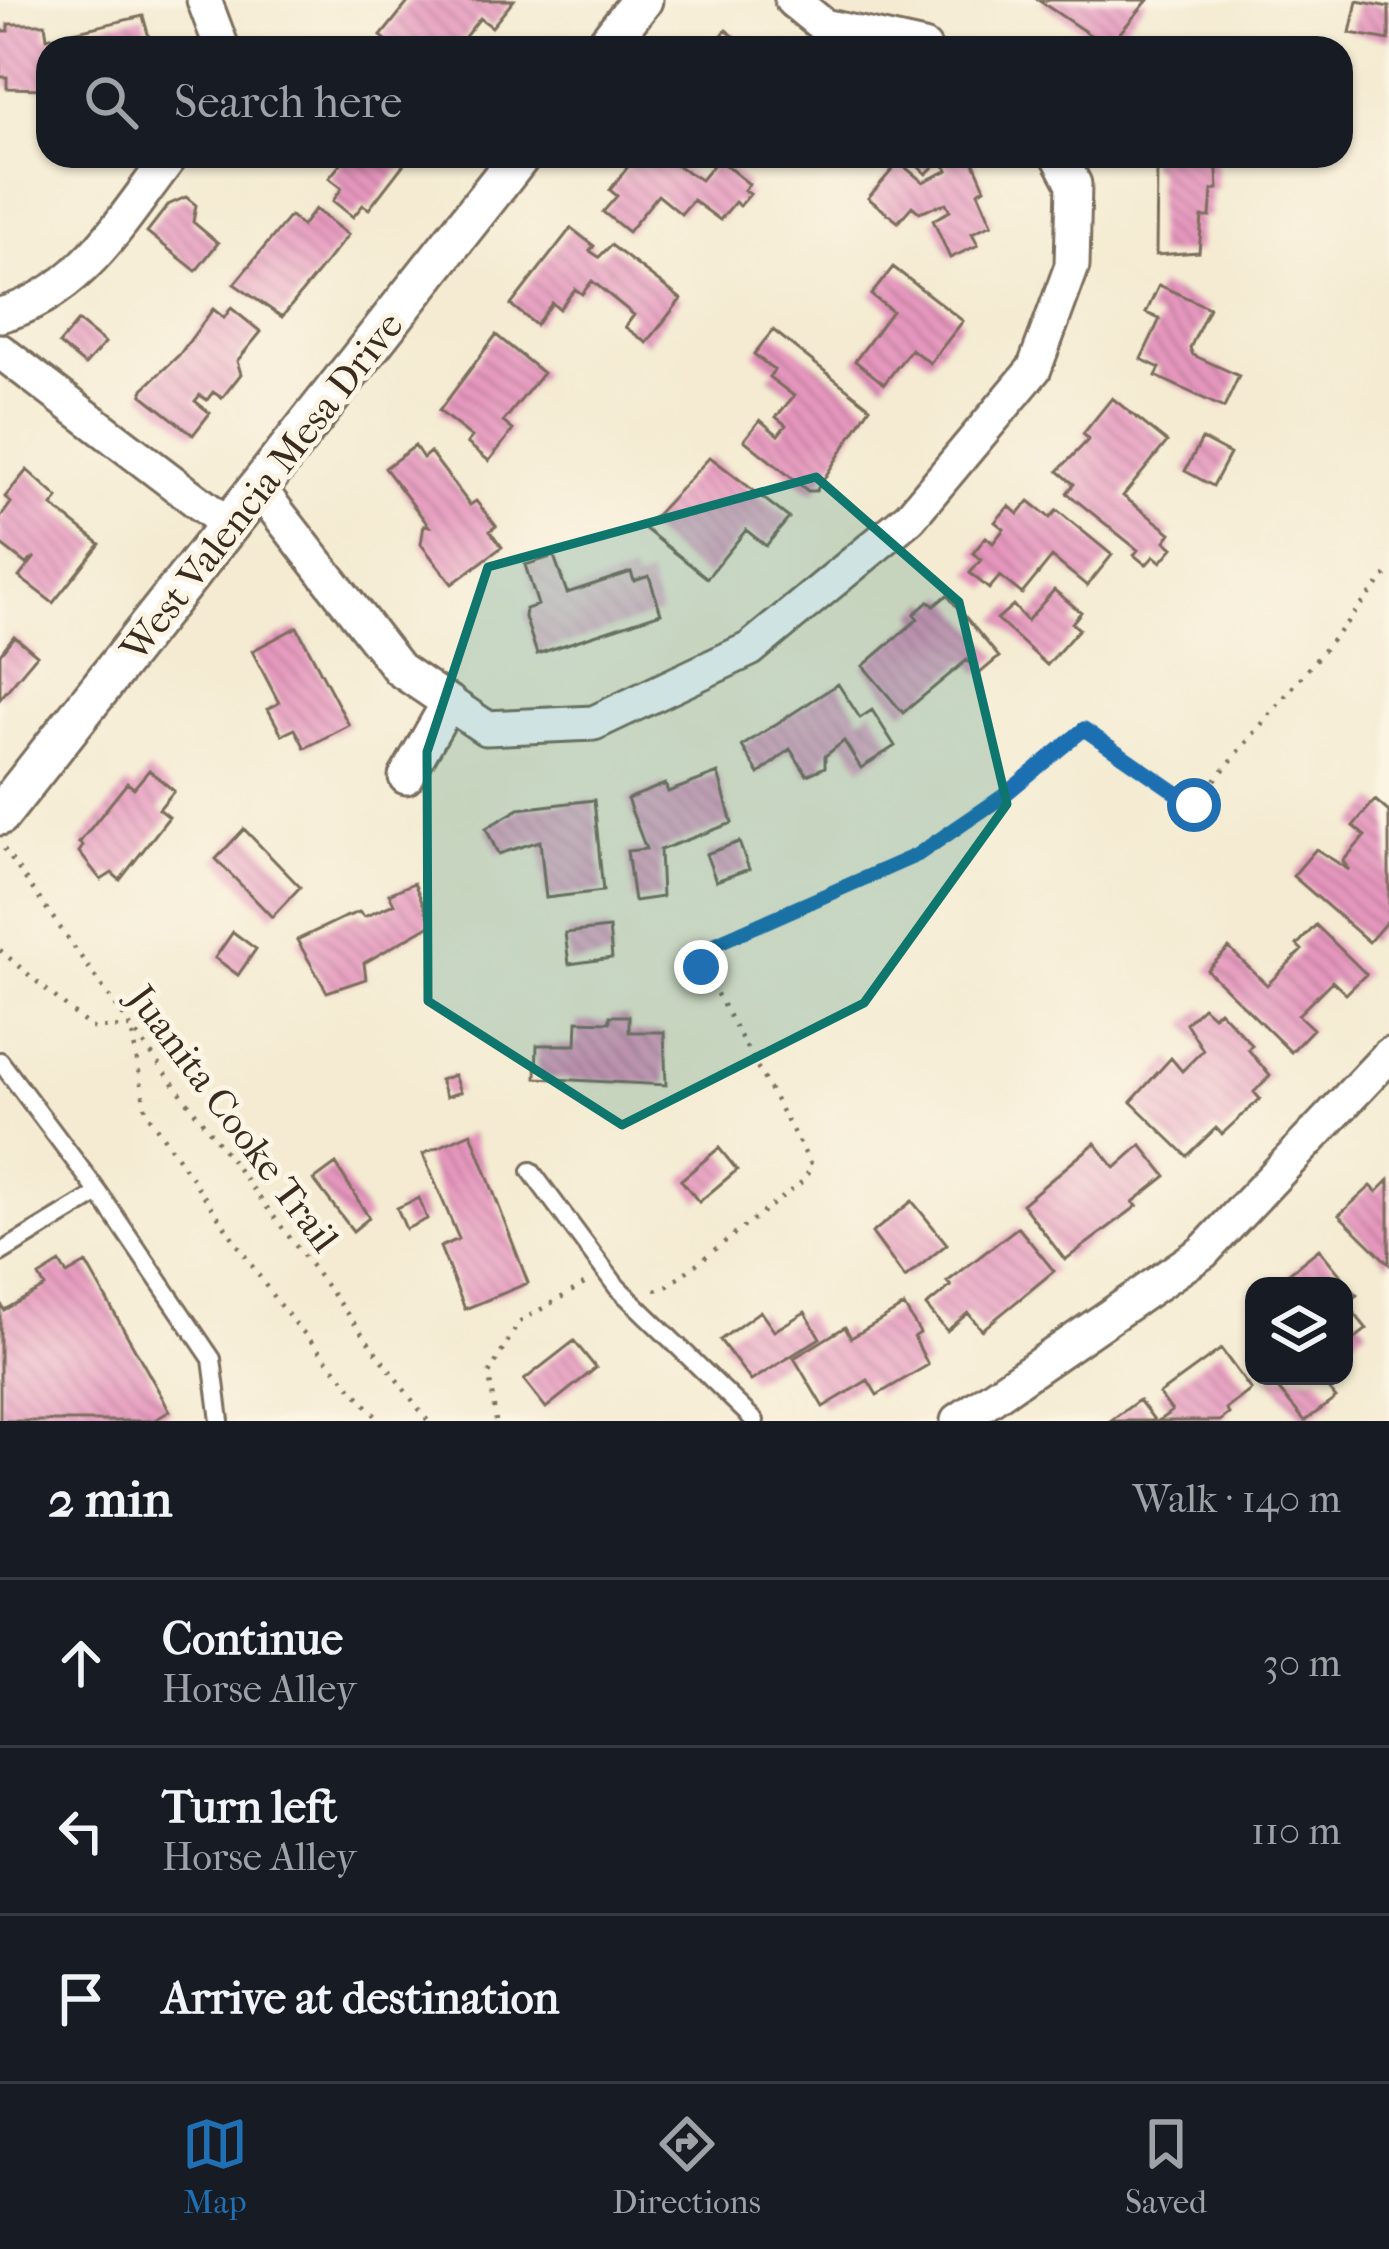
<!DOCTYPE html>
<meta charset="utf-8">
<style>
:root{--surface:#171b24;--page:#20242c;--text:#f1f3f6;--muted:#9ea1a6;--line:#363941;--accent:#1f6fb2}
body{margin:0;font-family:"IM FELL French Canon",serif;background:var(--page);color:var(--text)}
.controls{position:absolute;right:36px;bottom:36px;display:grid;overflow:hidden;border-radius:24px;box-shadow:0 3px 9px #0004}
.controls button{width:108px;height:108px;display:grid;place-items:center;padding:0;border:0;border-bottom:3px solid var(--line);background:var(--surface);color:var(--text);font:60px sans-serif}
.stop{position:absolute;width:36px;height:36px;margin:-27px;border:9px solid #1f6fb2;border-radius:50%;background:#fff}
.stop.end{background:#1f6fb2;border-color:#fff;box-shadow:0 3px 12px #0008}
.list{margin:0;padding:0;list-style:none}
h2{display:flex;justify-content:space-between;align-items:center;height:156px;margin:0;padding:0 48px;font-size:51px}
h2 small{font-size:39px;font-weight:400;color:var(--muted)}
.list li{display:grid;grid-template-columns:78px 1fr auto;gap:36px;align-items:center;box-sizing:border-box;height:168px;padding:0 48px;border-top:3px solid var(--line)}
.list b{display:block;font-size:45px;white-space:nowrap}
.list p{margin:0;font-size:39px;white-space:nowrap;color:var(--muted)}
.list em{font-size:39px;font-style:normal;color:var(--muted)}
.icon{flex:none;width:66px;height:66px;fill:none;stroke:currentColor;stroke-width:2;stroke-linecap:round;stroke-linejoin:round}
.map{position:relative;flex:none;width:1389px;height:1421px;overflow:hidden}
.search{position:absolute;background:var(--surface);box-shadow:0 3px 9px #0004;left:36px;right:36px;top:36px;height:132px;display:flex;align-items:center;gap:30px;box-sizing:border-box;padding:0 42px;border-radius:36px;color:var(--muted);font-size:45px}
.sheet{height:660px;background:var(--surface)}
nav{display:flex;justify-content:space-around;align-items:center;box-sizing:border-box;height:168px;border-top:3px solid var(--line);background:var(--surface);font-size:33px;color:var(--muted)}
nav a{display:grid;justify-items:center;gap:6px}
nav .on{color:var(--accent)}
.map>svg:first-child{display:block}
.building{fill:url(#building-back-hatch)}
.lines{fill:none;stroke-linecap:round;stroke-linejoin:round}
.service-casing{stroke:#7c6e5d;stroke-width:22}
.minor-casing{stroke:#7c6e5d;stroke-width:39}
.tertiary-casing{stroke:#7c6e5d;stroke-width:45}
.path{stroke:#7c6e5d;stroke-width:4.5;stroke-dasharray:3 9;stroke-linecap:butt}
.service{stroke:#fff;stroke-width:16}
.minor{stroke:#fff;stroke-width:33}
.tertiary{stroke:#fff;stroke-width:39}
.route{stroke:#1f6fb2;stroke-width:15}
.marked{fill:#0f766e;fill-opacity:0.2;stroke:#0f766e;stroke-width:9;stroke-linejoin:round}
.labels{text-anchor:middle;stroke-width:10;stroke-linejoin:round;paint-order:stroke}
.street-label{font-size:39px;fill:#3b2a1e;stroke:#fcf5e5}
</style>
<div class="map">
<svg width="1389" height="1421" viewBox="0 0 1389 1421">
<defs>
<pattern id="building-back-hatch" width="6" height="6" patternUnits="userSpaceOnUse" patternTransform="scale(3)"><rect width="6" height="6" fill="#e697be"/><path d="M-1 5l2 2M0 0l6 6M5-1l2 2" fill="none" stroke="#bc7b9a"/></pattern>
</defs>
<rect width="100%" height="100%" fill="#fcf5e5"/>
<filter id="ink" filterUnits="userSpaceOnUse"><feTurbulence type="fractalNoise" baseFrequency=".00833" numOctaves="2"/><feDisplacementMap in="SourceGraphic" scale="24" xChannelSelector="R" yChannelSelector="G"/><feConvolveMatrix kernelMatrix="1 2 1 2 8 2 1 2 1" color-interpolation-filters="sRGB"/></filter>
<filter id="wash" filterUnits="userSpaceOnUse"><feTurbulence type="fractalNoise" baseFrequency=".004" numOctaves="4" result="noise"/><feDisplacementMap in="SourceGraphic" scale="48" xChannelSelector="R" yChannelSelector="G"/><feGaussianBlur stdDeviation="2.7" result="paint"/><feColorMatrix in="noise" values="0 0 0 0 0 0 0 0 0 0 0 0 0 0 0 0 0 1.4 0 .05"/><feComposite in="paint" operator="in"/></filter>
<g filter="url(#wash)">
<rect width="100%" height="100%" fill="#f4ebd2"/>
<g id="blocks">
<!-- building -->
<path class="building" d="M410,0H514L492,27L480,18L456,48H396L381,36Z
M1038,0H1148L1108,47Z
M1357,1L1389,7V40L1350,33Z
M143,16L152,48H48V89L7,88V77H0V31H8V24H45L47,38Z
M726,30L749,48H712Z
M347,156H410L369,209L363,205L353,217L333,201L342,188L329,178Z
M636,156H674L670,161L701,180L718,159L749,184L744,190L750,194L740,206L735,202L720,220L693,200L681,214L658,195L628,232L603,212L617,196L610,190Z
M907,156H971L985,188L978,192L992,224L972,233L978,245L950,258L933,220L950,211L946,203L919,212L912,206L898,222L868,198L899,162L923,182L948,170L940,160L926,174Z
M1150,156H1216L1218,189L1212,190L1210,217H1202L1199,252L1156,255L1157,169L1150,167Z
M186,197L196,205L193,222L218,243L196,271L147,232L168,205Z
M315,209L348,235L282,317L234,284L290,216L302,226Z
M571,228L594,246L590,251L599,257L611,245L681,299L647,343L625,327L634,315L592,281L582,294L575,289L559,309L552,303L536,325L511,305Z
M893,267L963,321L930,363L911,349L884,384L855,361L892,311L871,295Z
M1159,285L1209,308L1190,348L1193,355L1239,376L1224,408L1156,376L1160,368L1141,359L1160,319L1146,313Z
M231,308L261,332L237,361L241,374L222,398L213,392L207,400L200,395L195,401L210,413L193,435L142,395L143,389L180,354L213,309L224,318Z
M78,321L105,343L85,365L59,344Z
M773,330L870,407L816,491H808L744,440L760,420L778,435L786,425L776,417L794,396L769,377L774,370L754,354Z
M496,335L543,373L503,422L513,430L489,461L467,443L472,437L439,411Z
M1112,398L1167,442L1123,496L1171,533L1165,541L1173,548L1161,562L1154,556L1146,565L1134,555L1138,550L1067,493L1074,484L1058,471L1089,439L1083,434Z
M1202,439L1230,454L1213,486L1185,471Z
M415,446L423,458L430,452L470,505L476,501L496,526L490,531L502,547L452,584L421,544L424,525L429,526L385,468Z
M710,457L789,518L766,546L746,530L707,578L644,528Z
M27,470L58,498L52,506L100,544L53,603L19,577L35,557L26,564L0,544V518L11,503L5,497Z
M1029,501L1050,518L1057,510L1112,555L1087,586L1052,557L1022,594L1000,576L989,589L970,573L981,560L973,553L986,537L993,543L1004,529L995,522L1009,506L1018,514Z
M554,556L567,593L631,572L634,581L649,576L661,613L537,654L525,617L526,609L538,605L525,565Z
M1054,590L1081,612L1072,623L1079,629L1047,665L997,619L1013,605L1027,621Z
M947,595L999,657L979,674L967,660L903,713L863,666L918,619L914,614L929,601L934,606Z
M297,627L349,725L305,748L295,729L282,735L268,709L279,703L252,651Z
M14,636L37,655L0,699V654Z
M838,684L860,718L872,710L895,746L861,768L844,741L825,756V767L807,775L790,749L759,774L742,746Z
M149,770L174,791L159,809L169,817L120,880L112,873L101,880L79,852L83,846L79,843L127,783L134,788Z
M718,773L732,823L660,850L662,897L634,901L627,851L646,849L627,799L665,784L668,792Z
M594,800L603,891L546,898L540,841L498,854L486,828L519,809Z
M1375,800L1389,812V919L1369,942L1293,876L1316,849L1349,870L1343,861L1365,836L1353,826Z
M244,829L300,887L272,917L216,859Z
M739,842L749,869L716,881L706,854Z
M414,883L432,924L364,963L366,979L327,992L297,940L343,918L359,912L364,917L394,904L389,894Z
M1316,925L1366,974L1346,994L1332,981L1298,1015L1313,1029L1291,1052L1207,970L1229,948L1267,985L1302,950L1297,945Z
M609,928L612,958L569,964L565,933Z
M233,932L256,949L238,975L215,958Z
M1203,1007L1213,1016L1219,1010L1252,1045L1248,1049L1270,1076L1254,1092L1260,1099L1222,1134L1216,1128L1187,1156L1131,1102L1171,1058L1182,1071L1203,1050L1186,1023Z
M610,1016H629V1032H664L666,1085L536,1078L537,1045H576L577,1021L610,1022Z
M454,1075L460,1092L446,1097L440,1080Z
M471,1133L528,1283L465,1309L440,1247L459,1239L423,1154Z
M1095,1143L1115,1168L1141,1145L1166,1176L1133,1202L1137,1206L1065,1260L1022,1204Z
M719,1148L737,1170L699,1202L681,1180Z
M336,1164L369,1218L353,1231L314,1180Z
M1389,1180V1264L1339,1215L1371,1186L1377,1192Z
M419,1198L427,1219L406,1229L397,1208Z
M912,1201L947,1244L905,1278L872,1233Z
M1018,1227L1054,1271L982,1330L968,1313L947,1331L926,1306L951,1286L947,1282Z
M1319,1249L1357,1295L1346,1303L1367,1329L1344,1347V1286H1300L1289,1273Z
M60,1263L67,1274L86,1263L170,1411L153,1421H0V1302L4,1310L45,1287L39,1276Z
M904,1306L920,1333L914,1337L928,1365L877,1395L868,1380L823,1407L794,1358L845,1327L851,1338Z
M760,1311L774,1331L805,1312L820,1338L751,1381L720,1340Z
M574,1341L596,1368L546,1408L524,1380Z
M1221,1349L1251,1390L1226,1409L1229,1414L1220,1421H1158L1172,1411L1159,1394Z
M1267,1376H1318L1336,1398L1305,1421Z
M1139,1400L1155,1421H1110Z"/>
</g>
</g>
<g filter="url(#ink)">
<use href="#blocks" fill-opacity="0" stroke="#7c6e5d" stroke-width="3"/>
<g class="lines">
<!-- service casing -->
<g class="service-casing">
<path id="service" d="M0,1061L99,1193
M531,1171L617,1287L755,1421
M0,1253L99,1193L212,1359L220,1421"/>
</g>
<!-- minor casing -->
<g class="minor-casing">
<path id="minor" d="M204,0L222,48
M792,0L824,26L924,48
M0,315C82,293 122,219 171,156
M0,351L231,527
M260,490L399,669L486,728L594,723L750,649L910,517L1034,369L1072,266L1074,184L1059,156
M406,777L449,702
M958,1421L1203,1252L1389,1055"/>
</g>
<!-- tertiary casing -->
<g class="tertiary-casing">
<path id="tertiary" d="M604,48L642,0
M0,815L520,156"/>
</g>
<!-- path -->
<path class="path" d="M4,849L131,1027L428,1421
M0,950L91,1028L131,1027L146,1112L277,1302L380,1421
M655,1290L668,1286L803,1181L812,1166L702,967L701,954L917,855L1002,797L1084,729L1194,805L1389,572
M496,1421L489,1374L519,1322L586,1283"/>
<!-- service -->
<use href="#service" class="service"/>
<!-- minor -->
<use href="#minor" class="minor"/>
<!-- tertiary -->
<use href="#tertiary" class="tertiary"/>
</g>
</g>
<g class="lines" filter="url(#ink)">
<!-- route -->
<path class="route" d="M701,967V954L715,944L917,855L1002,797L1084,729L1194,805"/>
</g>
<!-- marked area -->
<path class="marked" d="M816,477L959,602L1007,804L864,1003L622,1125L428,1001L427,752L488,567Z"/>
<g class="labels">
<!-- street labels -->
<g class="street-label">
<text transform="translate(261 486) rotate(-52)" y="14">West Valencia Mesa Drive</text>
<text transform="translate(234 1118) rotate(53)" y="14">Juanita Cooke Trail</text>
</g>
</g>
</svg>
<div class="controls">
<button><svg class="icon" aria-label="layers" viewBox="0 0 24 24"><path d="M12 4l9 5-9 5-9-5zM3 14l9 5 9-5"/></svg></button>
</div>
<div class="stop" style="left:1194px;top:805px"></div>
<div class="stop end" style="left:701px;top:967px"></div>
<div class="search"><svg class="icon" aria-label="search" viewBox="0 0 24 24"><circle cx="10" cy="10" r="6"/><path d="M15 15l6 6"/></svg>Search here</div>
</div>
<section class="sheet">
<h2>2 min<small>Walk · 140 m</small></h2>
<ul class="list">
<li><svg class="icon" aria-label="ahead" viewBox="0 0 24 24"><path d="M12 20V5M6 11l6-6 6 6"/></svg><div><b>Continue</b><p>Horse Alley</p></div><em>30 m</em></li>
<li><svg class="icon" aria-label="left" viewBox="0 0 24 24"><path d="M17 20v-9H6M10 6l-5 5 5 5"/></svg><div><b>Turn left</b><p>Horse Alley</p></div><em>110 m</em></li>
<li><svg class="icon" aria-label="arrive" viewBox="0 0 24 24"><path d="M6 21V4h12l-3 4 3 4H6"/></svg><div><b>Arrive at destination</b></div></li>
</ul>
</section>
<nav>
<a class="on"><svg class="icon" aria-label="map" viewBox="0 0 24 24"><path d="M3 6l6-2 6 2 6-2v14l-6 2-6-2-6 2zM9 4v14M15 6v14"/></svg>Map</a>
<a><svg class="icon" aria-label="directions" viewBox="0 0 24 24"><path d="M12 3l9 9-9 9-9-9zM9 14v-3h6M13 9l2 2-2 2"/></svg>Directions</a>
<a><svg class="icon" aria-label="saved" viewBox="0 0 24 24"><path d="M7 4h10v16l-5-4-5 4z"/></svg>Saved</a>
</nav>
